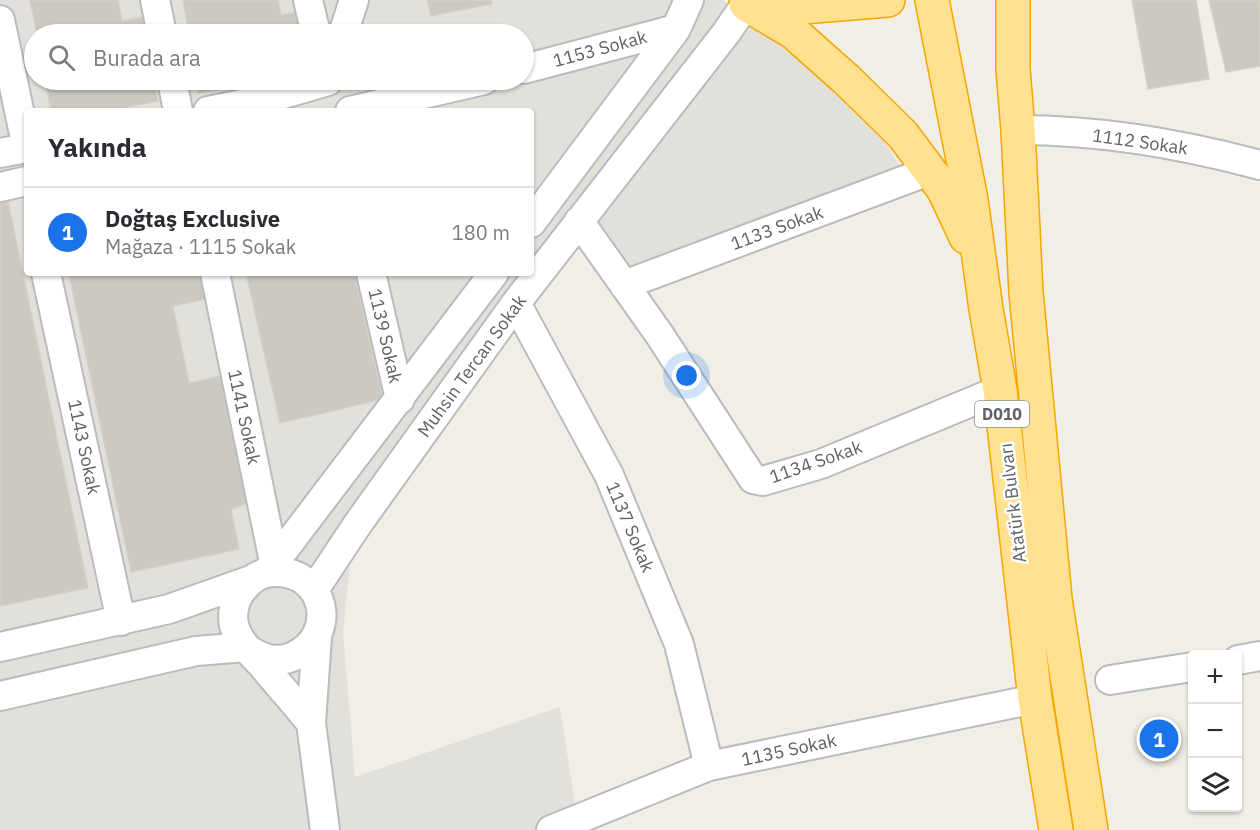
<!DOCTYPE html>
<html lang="tr">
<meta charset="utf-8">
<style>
:root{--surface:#fff;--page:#f2f2f3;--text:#2b2b33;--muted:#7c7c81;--line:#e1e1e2;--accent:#1a73e8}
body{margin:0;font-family:"IBM Plex Sans",sans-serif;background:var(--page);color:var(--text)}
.controls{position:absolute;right:18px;bottom:18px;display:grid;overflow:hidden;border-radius:6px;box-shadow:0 2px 4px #0004}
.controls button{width:54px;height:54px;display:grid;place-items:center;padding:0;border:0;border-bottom:2px solid var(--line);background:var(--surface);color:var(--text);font:30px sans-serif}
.you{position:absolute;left:687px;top:376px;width:21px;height:21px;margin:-15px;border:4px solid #fff;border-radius:50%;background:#1a73e8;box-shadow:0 0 0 9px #1a73e833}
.badge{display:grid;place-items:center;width:39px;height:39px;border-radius:50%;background:var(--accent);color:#fff;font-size:20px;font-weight:700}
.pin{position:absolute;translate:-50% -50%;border:3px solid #fff;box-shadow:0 2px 6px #0006}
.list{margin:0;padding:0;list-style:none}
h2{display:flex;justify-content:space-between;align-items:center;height:78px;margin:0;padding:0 24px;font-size:26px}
h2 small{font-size:20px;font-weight:400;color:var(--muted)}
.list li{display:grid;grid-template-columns:39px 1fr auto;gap:18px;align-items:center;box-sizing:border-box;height:90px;padding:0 24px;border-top:2px solid var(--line)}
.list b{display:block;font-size:22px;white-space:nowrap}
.list p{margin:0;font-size:20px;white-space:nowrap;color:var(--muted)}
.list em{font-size:20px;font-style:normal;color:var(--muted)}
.icon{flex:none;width:33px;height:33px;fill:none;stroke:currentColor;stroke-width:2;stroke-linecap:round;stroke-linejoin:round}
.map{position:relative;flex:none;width:1260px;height:830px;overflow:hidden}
.search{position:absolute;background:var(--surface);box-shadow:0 2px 4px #0004;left:24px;top:24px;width:510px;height:66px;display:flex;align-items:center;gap:15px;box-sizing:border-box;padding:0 21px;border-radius:33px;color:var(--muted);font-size:22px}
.panel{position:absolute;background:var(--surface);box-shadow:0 2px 4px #0004;left:24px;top:108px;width:510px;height:168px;border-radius:6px}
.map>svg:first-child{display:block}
.industrial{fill:#e1e0da;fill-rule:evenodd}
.building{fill:#ccc9c3;stroke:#d6d0c4;stroke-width:1.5}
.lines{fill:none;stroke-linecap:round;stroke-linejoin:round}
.minor-casing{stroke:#b8bcc0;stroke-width:32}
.highway-casing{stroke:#f7a700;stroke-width:36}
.minor{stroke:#fff;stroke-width:28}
.highway{stroke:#ffe18f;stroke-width:33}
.labels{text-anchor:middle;stroke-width:5;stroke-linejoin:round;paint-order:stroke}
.shield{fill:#fff;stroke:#8e9195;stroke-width:1.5}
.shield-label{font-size:16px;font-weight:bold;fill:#5d6267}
.street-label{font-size:18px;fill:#5d6267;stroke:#fff}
</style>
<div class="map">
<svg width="1260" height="830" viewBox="0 0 1260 830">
<rect width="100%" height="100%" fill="#f1eee6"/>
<!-- industrial -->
<path class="industrial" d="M0,0H723L815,74L887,145L913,190L649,275L568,235L350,563L343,633L355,777L560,707L579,830H0ZM34,34H524V80H34ZM27,111H531V273H27Z"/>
<!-- building -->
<path class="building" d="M30,0H118L122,21L143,17L146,34H37Z
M183,0H278L281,15L299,12L303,34H189Z
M427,0H491L492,4L431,16Z
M1132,0H1196L1209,79L1148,89Z
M1209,0H1260V66L1226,72Z
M45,80H154L158,101L107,111H51Z
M196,80H276L198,93Z
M8,201L88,588L0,606V202Z
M76,273H206L211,298L173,306L189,383L220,376L247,503L231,510L239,549L131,572L69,274Z
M246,273H354L383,399L280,423Z"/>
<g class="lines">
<!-- minor casing -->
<g class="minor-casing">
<path id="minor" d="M155,0L162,34
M308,0L316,34
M0,20L27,148
M343,34L354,0
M524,69L676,29
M172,80L178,111
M208,111L263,100L328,81V80
M350,111L484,80
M1018,130C1099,130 1182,144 1260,165
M0,153L27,148
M0,187L27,181
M579,221L659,334L753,479L763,481L821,464L1000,390
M531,223L676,29L689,0
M46,273L121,621
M215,273L274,562
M371,273L400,399
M624,285L929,171
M516,303L609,475L679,644L709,766
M267,572L494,273
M314,590L357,525L516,303L726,33L746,4
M317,637L311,723L325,830
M0,647L169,609L251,580
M249,650C254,653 260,657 266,658C273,661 285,660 292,657C340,636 326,570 274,572C261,572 251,579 243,589C234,599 230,618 236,631C241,644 252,654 261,664C278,684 295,703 311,723
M1238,660L1260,656
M1110,680L1192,667
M0,696L196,651L246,647
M551,830L709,766L1035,699"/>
</g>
<!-- highway casing -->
<g class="highway-casing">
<path id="highway" d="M932,0L971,200L986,309L1000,390L1035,699L1056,830
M1013,0V69L1018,130L1026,292L1055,599L1091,830
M746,4L793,32L847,80L903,135L944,190L966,237
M752,4L790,8L888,0"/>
</g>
<!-- minor -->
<use href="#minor" class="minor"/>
<!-- highway -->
<use href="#highway" class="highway"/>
</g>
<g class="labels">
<!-- shield labels -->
<rect class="shield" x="975" y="401" width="54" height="26" rx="4.5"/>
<g class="shield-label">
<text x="1002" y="420">D010</text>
</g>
<!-- street labels -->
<g class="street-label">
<text transform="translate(600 49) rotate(-15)" y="6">1153 Sokak</text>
<text transform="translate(1140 142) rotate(8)" y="6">1112 Sokak</text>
<text transform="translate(777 228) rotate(-20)" y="6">1133 Sokak</text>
<text transform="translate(385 336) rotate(77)" y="6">1139 Sokak</text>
<text transform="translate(472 366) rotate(-54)" y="6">Muhsin Tercan Sokak</text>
<text transform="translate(244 417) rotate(78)" y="6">1141 Sokak</text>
<text transform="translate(84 447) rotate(78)" y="6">1143 Sokak</text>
<text transform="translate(816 462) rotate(-19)" y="6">1134 Sokak</text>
<text transform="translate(1013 503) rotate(-97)" y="6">Atatürk Bulvarı</text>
<text transform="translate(630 527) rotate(67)" y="6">1137 Sokak</text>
<text transform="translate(789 750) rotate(-12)" y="6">1135 Sokak</text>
</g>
</g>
</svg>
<div class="controls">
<button>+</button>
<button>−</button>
<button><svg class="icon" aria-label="layers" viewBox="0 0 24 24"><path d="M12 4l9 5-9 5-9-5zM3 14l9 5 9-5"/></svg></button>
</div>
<div class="you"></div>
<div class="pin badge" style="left:1159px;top:739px">1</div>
<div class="search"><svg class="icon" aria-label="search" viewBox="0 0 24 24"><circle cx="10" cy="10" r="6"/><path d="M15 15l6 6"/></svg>Burada ara</div>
<section class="panel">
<h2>Yakında<small></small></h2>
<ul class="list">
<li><span class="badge">1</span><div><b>Doğtaş Exclusive</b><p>Mağaza · 1115 Sokak</p></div><em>180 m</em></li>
</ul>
</section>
</div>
